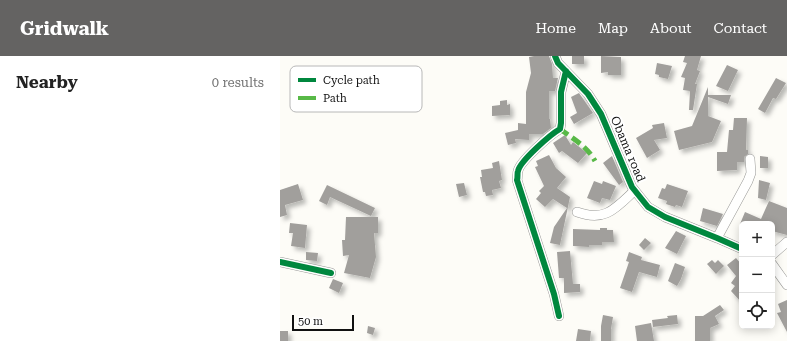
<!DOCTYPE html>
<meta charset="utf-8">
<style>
:root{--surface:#fff;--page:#f6f6f6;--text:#222;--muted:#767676;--line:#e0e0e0;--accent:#646362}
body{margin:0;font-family:"Roboto Serif",serif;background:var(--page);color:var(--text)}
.controls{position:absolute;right:12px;bottom:12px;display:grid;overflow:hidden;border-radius:6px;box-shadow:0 2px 10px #0003}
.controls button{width:36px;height:36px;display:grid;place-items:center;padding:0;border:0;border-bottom:1px solid var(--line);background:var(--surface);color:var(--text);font:20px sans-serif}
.scale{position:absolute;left:12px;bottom:10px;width:62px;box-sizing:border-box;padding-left:4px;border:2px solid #111;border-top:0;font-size:11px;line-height:14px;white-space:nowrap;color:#111;-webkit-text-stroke:3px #fff;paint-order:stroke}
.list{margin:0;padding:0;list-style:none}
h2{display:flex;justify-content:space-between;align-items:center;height:52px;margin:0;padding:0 16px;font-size:17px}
h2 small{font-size:13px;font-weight:400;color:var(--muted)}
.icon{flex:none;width:22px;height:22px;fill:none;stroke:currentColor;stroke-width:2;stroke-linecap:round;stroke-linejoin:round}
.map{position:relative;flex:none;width:507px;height:285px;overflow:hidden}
header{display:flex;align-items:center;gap:24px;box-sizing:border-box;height:56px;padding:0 20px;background:var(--accent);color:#fff}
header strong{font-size:19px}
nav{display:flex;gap:22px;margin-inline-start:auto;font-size:14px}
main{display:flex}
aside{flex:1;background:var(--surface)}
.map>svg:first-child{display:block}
.building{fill:#a19f9c;filter:url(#shadow)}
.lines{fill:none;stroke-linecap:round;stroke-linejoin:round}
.street-casing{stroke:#979795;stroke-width:10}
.street{stroke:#fffffe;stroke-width:9}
.quiet{stroke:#58b947;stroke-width:5;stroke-dasharray:10 5;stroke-linecap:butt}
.cycleway-casing{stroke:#fff;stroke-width:8}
.cycleway{stroke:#00873e;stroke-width:6}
.labels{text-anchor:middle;stroke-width:4;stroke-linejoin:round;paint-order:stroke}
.street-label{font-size:12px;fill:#111;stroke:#fff}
.key{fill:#fff;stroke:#b8b8b8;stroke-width:1}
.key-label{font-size:11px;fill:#111}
</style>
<header>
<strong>Gridwalk</strong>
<nav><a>Home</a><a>Map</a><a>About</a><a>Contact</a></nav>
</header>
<main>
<aside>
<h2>Nearby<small>0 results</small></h2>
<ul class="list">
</ul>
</aside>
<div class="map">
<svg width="507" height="285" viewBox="0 0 507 285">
<defs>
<filter id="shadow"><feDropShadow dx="3.5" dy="3.5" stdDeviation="2" flood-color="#0004"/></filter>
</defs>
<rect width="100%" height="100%" fill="#fdfcf7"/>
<!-- building -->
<path class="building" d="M254,0H269L272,8L273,22H278L275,35H269V63H270L271,72L263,78H249V84L235,83L236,87L228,89L225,77L238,74V67L246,68V36L251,17L249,1Z
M292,0H304V8H292Z
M321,0L341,1V19H328V16L321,17Z
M405,0H421L417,14L420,15L415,28H417L413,54H409L410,35L403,34L405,22L401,21L407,7L403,6Z
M377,7L392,10L388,23L379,21V19L375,18Z
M447,9L458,14L448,35L436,30Z
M496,22L506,27L496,43L493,42L485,57L478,53Z
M428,31V39H451L448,48L428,41V60L441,65L432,86L399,94L394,75L412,70Z
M299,37L313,57L294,68L290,61L297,57L291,41Z
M227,44V49L230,48V59L212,60V50L220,49V45Z
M454,62H467L466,94H468V98L464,101V106H457V114L437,115V96H447L449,74H453Z
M384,67L387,82L374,84L380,94L367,102L356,82L373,72L372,69Z
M285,79L291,89L293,86L307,97L298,107L282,95L279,97L273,87Z
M269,99L276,112L286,121L277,132L290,141L280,189L270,187L274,171L287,152L273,143L265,151L256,143L261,137L259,135L264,130L255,111L258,110L256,105Z
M332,100L343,126L339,129L323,107Z
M480,100L488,101V112H480Z
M219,105L222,124L219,125L221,132L212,134L213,139L206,140L205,136H203L200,121H202L201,114L213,112L212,107Z
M479,124L490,127L486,144L478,142Z
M314,125L322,128L323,125L336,130L330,144L322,142L320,147L307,142Z
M184,127L187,139L179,141L176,128Z
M18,128L23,144L5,149L7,159L0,161V134Z
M387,128L408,135L402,151L396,149L395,151L386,148L387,145L378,142L382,132L385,133Z
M47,129L95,152L91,160L50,141L47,149L39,145Z
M489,145L507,152V179L492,175V168H460L465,156L481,163Z
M423,152L443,158L437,170L420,165Z
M66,161H98V177H94L96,201L90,222L64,217L69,199L63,200L62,184H65Z
M10,167L27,169L25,192L11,190L13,177H9Z
M320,172H327V174H333L334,186H322V189H309V191L293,190V173L320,174Z
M396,175L406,180L397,198L385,192Z
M365,182L371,187L364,194L359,189Z
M290,195L293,228H300V236L284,237V222H279L277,196Z
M26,196L38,197L37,205L26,204Z
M349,196L362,201L361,204L380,209L377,221L359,216L352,236L340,232L349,206L346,205Z
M456,202L462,209V247L451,235L455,230L451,227L456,220L447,209Z
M432,204L435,207L438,204L444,210L436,218L427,208Z
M395,207L405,211L401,223L397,230L388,225Z
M53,223L63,227L59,237L49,232Z
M507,244V276L497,257L501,256L498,248Z
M440,249L444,254L435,260L439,268L430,272V285H415V260H423Z
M323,259L333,261L331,273V285H321V270Z
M397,259L398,268L373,271L372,264L388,262L387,260Z
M371,267L374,285H357L355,270Z
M88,270L95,272L93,279L87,277Z
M298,273L311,275L310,285H296Z
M0,275H8V285H0Z"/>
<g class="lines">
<!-- street casing -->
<g class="street-casing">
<path id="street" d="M275,0L278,7L308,38L321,58L352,131L368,151L385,161L437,182L462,193
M297,156C325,166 335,153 354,135
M437,182L468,125L471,117L470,103
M492,199L507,186
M0,206L51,217
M492,208L507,229
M279,260L274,238L237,124C238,121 237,117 238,115C240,105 271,78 280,73L281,67V36L286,15"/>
</g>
<!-- street -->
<use href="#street" class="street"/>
<!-- quiet -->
<path class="quiet" d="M280,73C292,82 307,90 315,105"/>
<!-- cycleway casing -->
<g class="cycleway-casing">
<path id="cycleway" d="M275,0L278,7L308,38L321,58L352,131L368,151L385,161L437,182L462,193
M0,206L51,217
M279,260L274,238L237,124C238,121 237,117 238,115C240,105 271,78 280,73L281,67V36L286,15"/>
</g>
<!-- cycleway -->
<use href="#cycleway" class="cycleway"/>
</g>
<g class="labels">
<!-- street labels -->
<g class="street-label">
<text transform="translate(348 93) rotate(67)" y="4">Obama road</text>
</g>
</g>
<!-- legend -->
<rect x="10" y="10" width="132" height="46" rx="6" class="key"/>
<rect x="18" y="22" width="18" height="4" fill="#00873e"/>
<rect x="18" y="40" width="18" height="4" fill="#58b947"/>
<g class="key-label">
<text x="43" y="28">Cycle path</text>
<text x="43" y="46">Path</text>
</g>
</svg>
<div class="controls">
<button>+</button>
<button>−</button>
<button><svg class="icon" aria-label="locate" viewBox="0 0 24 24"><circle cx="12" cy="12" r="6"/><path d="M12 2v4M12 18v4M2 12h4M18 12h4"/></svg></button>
</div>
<div class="scale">50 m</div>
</div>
</main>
